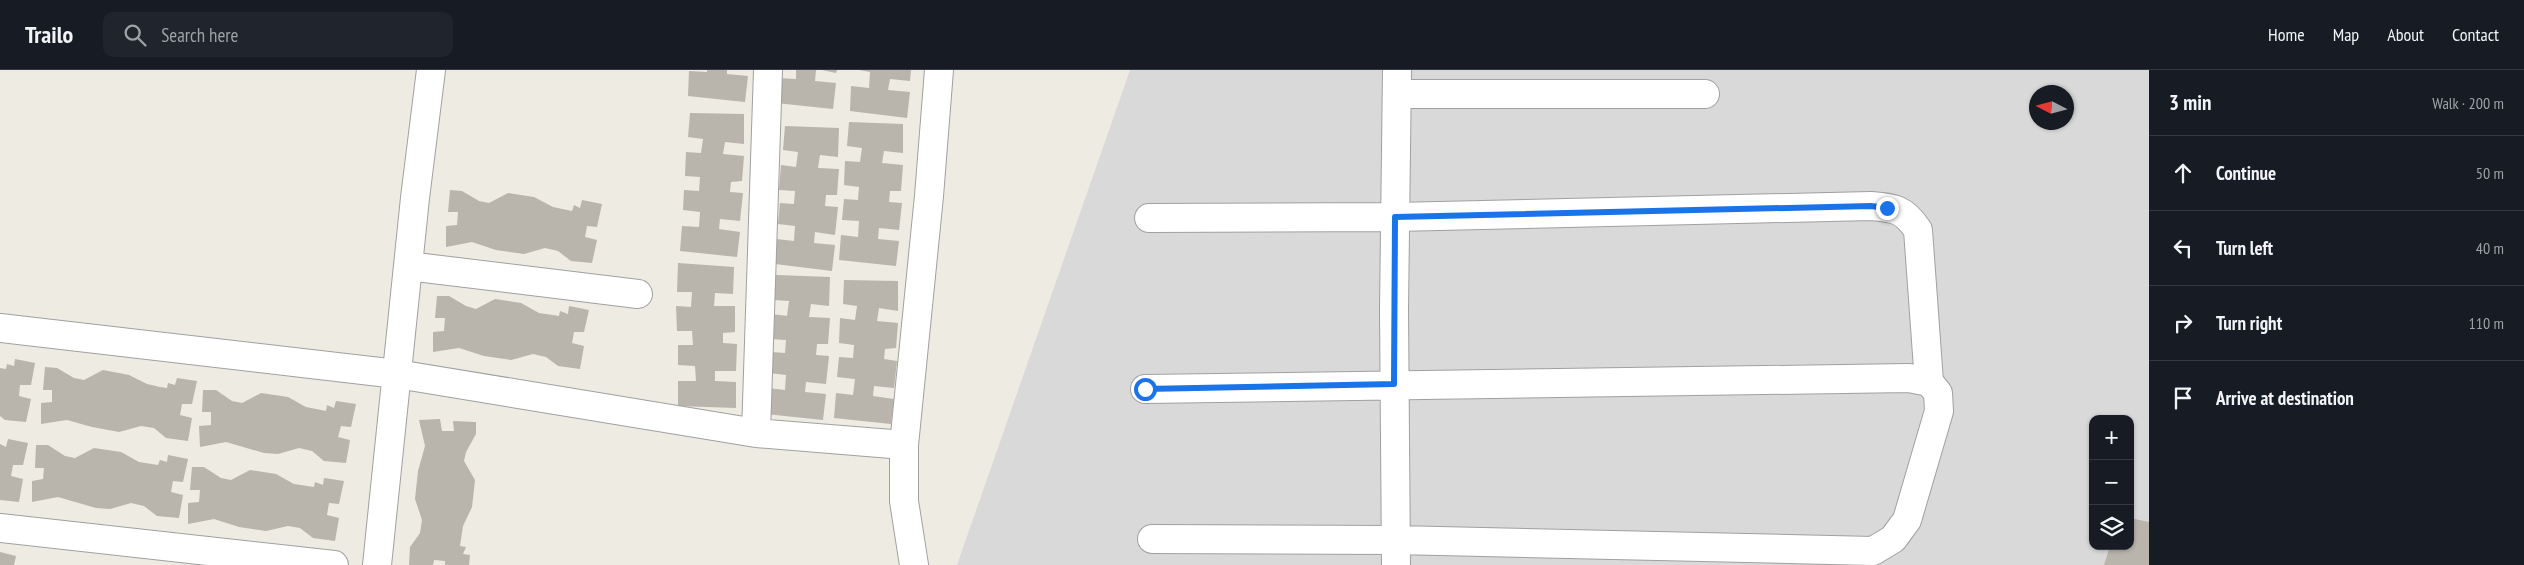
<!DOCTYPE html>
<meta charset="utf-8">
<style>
:root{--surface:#171b24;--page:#20242c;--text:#f1f3f6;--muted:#9ea1a6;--line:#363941}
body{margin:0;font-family:"PT Sans Narrow",sans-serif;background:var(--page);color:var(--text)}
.controls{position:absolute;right:15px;bottom:15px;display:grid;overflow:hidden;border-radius:10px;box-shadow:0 1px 4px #0004}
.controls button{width:45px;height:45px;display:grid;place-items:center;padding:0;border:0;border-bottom:1px solid var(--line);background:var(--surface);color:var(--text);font:25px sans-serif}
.compass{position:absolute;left:2029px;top:15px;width:45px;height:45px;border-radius:50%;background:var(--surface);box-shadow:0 1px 4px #0004;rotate:276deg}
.stop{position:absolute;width:15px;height:15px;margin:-11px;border:4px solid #1a73e8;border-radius:50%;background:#fff}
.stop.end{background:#1a73e8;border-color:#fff;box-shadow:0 1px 5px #0008}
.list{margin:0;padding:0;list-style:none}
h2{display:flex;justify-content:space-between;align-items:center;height:65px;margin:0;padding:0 20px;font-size:21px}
h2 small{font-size:16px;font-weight:400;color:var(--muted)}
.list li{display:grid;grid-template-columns:32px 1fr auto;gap:15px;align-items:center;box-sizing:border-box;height:75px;padding:0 20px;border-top:1px solid var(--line)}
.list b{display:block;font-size:19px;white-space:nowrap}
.list em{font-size:16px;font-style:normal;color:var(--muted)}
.icon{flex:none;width:28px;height:28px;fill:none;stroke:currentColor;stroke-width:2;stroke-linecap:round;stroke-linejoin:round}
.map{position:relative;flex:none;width:2149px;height:495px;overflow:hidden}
header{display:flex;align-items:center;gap:30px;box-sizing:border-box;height:70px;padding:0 25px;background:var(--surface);border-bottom:1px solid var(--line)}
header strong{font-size:24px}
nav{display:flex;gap:28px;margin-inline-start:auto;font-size:18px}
.search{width:350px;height:45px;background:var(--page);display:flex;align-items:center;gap:12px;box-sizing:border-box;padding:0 18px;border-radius:10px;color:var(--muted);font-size:19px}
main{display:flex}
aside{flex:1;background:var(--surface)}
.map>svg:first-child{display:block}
.residential{fill:#dad9d9;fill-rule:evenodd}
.building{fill:#b9b4ac}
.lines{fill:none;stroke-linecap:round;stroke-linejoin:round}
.minor-casing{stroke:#a0a0a0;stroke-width:30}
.minor{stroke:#fff;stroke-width:28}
.route{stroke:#1a73e8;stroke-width:6}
</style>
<header>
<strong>Trailo</strong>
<div class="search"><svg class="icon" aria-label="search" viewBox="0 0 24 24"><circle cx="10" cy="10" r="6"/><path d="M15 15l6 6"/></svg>Search here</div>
<nav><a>Home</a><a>Map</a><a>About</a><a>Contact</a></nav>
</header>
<main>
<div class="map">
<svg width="2149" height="495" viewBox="0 0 2149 495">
<rect width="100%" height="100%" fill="#edebe2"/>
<!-- residential -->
<path class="residential" d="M1130,0H2149V495H957ZM2036,22H2066V52H2036ZM2093,349H2130V476H2093Z"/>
<!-- building -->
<path class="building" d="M707,0H727V4L748,6L745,32L688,26L689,1L707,2Z
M796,0H816L815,11L836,13L833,39L776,33L778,8L796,9Z
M822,0H837L836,3Z
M859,0H911L910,11L890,9L888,20L910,22L907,48L850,41L851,16L869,18L870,2Z
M690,43L744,44V74L725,72L723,84L744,86L742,111L731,112L730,122L743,123L740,151L720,149L719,159L740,162L737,187L680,181L682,156L699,157L700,142L683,140L684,120L699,121L700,107L685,106L686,82L701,83L703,69L688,67Z
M849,52L903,54V83L884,81L882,93L903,95L901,121H890L889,132L902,133L899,160L879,158L878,169L899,171L896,196L839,190L841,165L858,167L859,151L842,150L844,129L858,130L859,117L844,115L845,91L860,92L862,78L847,76Z
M785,56L839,58L838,87L820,85L818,98L839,99L837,125H826L825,136L838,137L835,165L815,162L814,173L835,175L832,201L775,194L776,169L794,171L795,156L778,154L780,133L794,134L795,121L779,120L781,95L796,97L798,82L783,80Z
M450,120L462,121L479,131L489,133L508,123L534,127L553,137L572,141L574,135L580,138L582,130L602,134L597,157L587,156L585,167L597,170L592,193L571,191L558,181L545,178L524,184L496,180L472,172L446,177V156L457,155L458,142H448Z
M678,193L734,197L733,224L715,223L714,236H735V262L723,263V273L737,274L736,301H715V311L736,312V338L678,336V311H696L695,296L678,295V275H693L692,261H677L676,236L691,237L692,222H677Z
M776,205L830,207L829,236L811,234L809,247L830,248L828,274H817L816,285L829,286L826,314L806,312L805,322L826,324L823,350L766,344L767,318L785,320L786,305L769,303L771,282L785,283L786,270L770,269L772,244L787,246L789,231L774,230Z
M844,210L898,211V241L879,238L877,251L898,253L896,278L885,279L884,289L897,291L894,318L874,316L873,326L894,329L891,354L834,348L836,323L853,325L855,309L837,307L839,287L853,288L854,275L839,273L840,248L855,250L857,236L843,234Z
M437,226H449L466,236L476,239L495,229L521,233L539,243L559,246L560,241L568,244L569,236L589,240L584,262H574L572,273L584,276L580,299L558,296L546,287L533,284L511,290L484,286L459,278L433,282V262L444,261L445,248H435Z
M15,289L35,293L31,315H20L19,326L31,329L26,352L5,350L0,346V298L6,299L7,294L14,296Z
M45,297L57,298L74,308L84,310L103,300L129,305L147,314L160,317L167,318L168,313L175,315L177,308L197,311L192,334H182L180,345L192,348L188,371L166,368L154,358L141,356L119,362L92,357L67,350L41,354V333L52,332V320H43Z
M203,320H216L232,331L242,333L261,323L288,327L306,337L326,341L327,335L334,338L336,331L356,334L351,357L341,356L338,367L350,370L346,393L324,391L312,381L299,378L278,384L264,383L226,372L200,377L199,356L211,355V342H202Z
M440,349L442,361H454L453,351L476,352V364L466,382L464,391L475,410L472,437L463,456L460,476L466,477L463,484L470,485L469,495H445V491L434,490L433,495H409L410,477L420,463L422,450L415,429L418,401L425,376L419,350Z
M8,369L28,373L23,395H13L11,406L23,409L19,432L0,430V374L6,377Z
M36,375H48L65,386L75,388L94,378L121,382L139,392L158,395L160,390L167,392L168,385L188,389L183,412L173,411L171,422L183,425L179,448L157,446L144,436L131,433L110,439L96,438L58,427L32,432V411L43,409L44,398H35Z
M192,397H204L221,408L231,410L250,400L276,404L294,414L314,417L315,412L323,415L324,408L344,411L339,434L329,433L327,445L339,448L335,471L313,468L300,458L288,456L266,461L239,457L214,449L188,454V433L199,432L200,420H190Z
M2130,448L2149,452V495H2104L2110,476H2130Z
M0,482L16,486L14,495H0Z"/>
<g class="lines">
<!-- minor casing -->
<g class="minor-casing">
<path id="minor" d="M1397,24H1705
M1149,148L1395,147L1871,136C1895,138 1904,139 1918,160L1929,312
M408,196L638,224
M0,258L397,304L756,363L904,375
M1145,319L1909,308L1929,312L1938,323L1939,341L1907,450L1893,469L1873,481L1396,470L1152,469
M756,363L768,0
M0,458L334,495
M377,495L415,128L431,0
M914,495L904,431V375L929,126L939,0
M1396,495L1394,240L1397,0"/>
</g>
<!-- minor -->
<use href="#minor" class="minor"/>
</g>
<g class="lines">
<!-- route -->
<path class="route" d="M1145,319L1394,314L1395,147L1871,136L1887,138"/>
</g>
</svg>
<div class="controls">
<button>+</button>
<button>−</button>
<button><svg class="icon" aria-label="layers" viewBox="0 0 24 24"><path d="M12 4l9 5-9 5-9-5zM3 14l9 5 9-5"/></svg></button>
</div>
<svg class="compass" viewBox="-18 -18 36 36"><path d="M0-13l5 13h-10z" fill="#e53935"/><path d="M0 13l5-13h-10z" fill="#9ea1a6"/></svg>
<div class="stop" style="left:1145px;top:319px"></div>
<div class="stop end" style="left:1887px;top:138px"></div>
</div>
<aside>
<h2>3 min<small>Walk · 200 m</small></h2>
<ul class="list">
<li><svg class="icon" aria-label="ahead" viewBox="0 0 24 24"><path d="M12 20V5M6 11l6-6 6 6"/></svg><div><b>Continue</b></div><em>50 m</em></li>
<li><svg class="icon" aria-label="left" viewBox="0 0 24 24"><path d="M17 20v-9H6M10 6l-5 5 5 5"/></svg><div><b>Turn left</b></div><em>40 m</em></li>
<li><svg class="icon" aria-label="right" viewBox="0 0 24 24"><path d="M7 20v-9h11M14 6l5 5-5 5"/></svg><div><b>Turn right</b></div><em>110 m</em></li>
<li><svg class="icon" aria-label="arrive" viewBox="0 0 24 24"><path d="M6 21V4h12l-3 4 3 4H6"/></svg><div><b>Arrive at destination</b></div></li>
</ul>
</aside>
</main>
